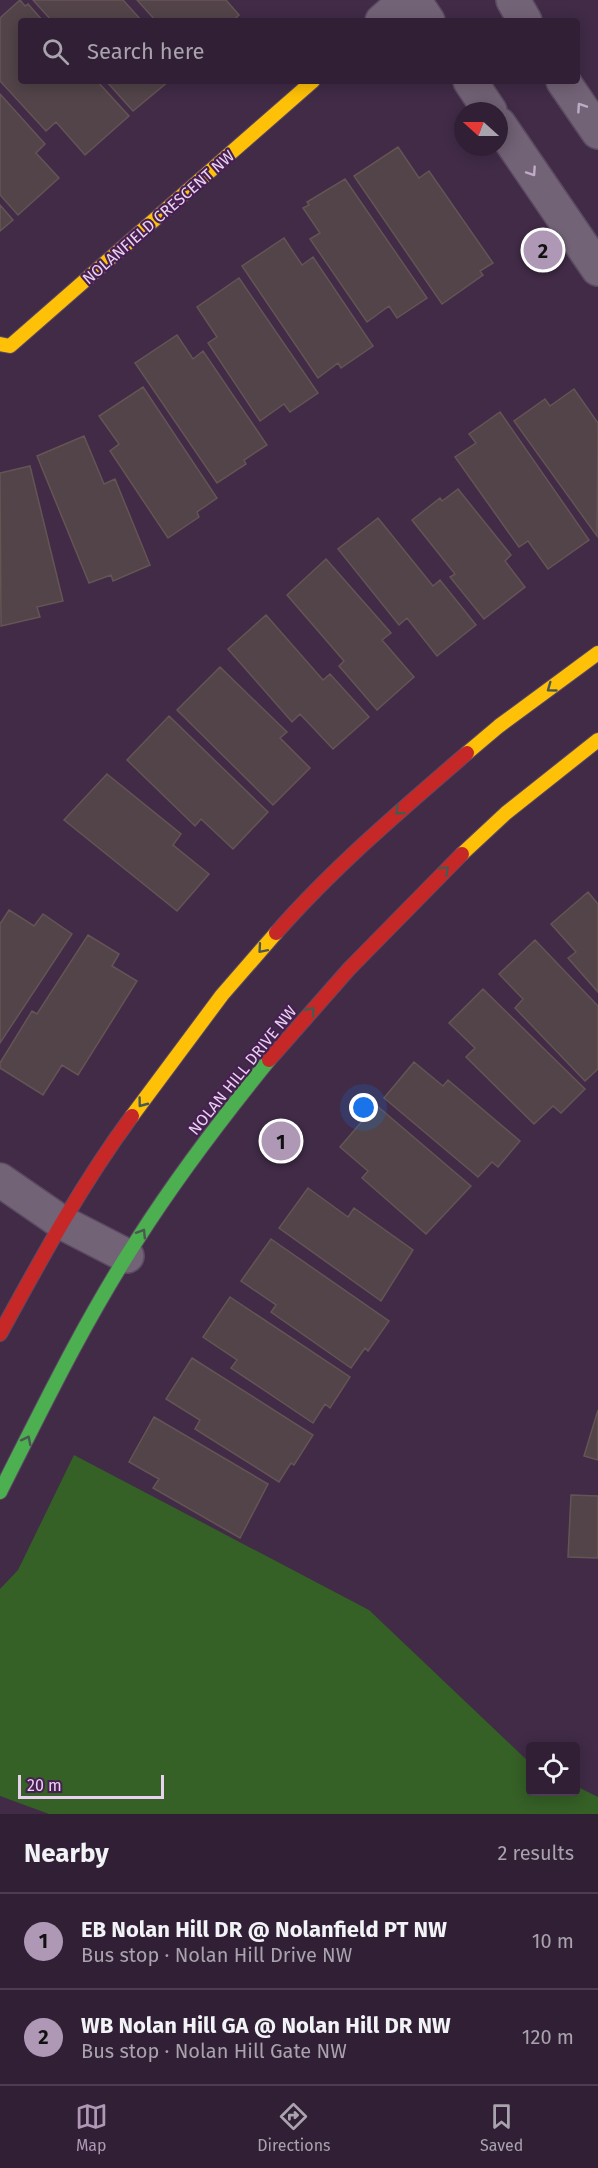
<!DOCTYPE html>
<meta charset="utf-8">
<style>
:root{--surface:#312035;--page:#39283d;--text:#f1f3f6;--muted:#a8a3ad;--line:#4c3e50;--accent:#ae98b5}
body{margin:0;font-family:"Fira Sans",sans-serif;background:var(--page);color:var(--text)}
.controls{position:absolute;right:18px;bottom:18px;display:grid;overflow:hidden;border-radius:6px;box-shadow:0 3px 15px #0003}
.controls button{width:54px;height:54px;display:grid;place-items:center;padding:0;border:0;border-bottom:2px solid var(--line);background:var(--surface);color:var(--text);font:30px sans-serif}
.compass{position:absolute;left:454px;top:102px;width:54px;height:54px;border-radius:50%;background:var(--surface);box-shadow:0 3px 15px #0003;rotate:291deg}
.scale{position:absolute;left:18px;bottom:15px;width:146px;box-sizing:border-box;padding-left:6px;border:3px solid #e9d2f0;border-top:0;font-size:16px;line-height:21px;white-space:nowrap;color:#e9d2f0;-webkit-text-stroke:4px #472052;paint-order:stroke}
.you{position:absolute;left:364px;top:1108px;width:21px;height:21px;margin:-15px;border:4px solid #fff;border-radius:50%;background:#1a73e8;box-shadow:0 0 0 9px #1a73e833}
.badge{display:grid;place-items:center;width:39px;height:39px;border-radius:50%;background:var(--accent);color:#111;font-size:20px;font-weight:700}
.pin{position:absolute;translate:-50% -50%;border:3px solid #fff;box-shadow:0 2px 6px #0006}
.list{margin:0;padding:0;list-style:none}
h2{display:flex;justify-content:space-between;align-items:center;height:78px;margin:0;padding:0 24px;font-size:26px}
h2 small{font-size:20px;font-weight:400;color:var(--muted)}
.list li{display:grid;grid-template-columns:39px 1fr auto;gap:18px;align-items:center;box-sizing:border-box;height:96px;padding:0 24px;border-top:2px solid var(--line)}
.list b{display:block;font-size:22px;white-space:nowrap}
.list p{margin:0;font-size:20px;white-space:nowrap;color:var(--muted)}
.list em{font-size:20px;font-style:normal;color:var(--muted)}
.icon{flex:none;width:33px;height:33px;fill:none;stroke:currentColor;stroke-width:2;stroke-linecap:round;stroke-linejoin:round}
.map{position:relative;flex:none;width:598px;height:1814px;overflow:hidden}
.search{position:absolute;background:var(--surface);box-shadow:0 3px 15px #0003;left:18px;right:18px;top:18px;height:66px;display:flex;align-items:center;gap:15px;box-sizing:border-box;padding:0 21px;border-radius:6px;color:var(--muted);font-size:22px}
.sheet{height:270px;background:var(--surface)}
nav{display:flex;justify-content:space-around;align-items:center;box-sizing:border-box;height:84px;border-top:2px solid var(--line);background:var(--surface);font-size:16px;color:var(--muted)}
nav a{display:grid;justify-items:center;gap:3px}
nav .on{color:var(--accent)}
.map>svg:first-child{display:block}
.green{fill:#356026}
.building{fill:#524449;stroke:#655454;stroke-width:1.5}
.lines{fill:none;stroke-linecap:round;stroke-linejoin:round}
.street-casing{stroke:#5c4a62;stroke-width:36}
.fast-casing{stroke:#5c4a62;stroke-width:16}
.slow-casing{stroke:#5c4a62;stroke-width:16}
.jam-casing{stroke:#5c4a62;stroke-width:16}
.street{stroke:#736377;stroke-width:33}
.fast{stroke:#4caf50;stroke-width:14}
.slow{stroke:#ffc107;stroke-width:14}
.jam{stroke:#c62828;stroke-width:14}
.oneway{stroke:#c0abc6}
.oneway2{stroke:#495951}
.labels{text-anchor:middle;stroke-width:4.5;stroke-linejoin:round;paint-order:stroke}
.street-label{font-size:16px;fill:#e9d2f0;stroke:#472052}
</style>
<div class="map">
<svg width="598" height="1814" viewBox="0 0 598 1814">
<rect width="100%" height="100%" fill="#412b47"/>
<!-- green -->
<path class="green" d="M74,1455L369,1610L530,1763V1792H576V1786L598,1797V1814H49L0,1796V1589L18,1570Z"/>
<!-- building -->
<path class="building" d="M20,0L25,6L28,4L43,21H21V81H97L129,116L85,155L56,122L46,131L0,81V18Z
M33,0H123L142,21H52Z
M137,0H226L239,15L233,21H156Z
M106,81H169L133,111Z
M0,94L45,144L36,153L59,178L18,215L0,195Z
M398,147L419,178L429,171L493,263L480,271L483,275L442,304L354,176Z
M345,179L427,298L397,318L389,306L367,322L310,239L320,233L303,208L309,205L307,202Z
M0,205L13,220L0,231Z
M284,238L302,265L313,257L373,346L341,368L338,363L318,378L242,266Z
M239,278L318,393L290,412L284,404L260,421L208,343L217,337L197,307Z
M177,335L193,359L203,351L267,445L244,460L246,464L217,483L135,363Z
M143,387L217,498L197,512L199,517L168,538L110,451L119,444L99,416Z
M574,389L598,423L597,536L514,421L545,399L550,406Z
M500,412L589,540L548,569L528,541L519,547L455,457L476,443L469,434Z
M84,436L104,484L115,479L150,565L113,581L111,575L89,583L37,456Z
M30,466L63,601L37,607L40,617L1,626L0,473Z
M458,489L511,555L505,561L525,587L484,619L450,577L455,574L412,520L440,498L442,501Z
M378,518L433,586L440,580L476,625L437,656L407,618L399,625L338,549Z
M326,559L391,633L382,640L414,677L377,710L339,666L344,661L287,595Z
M266,615L323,680L330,674L369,717L333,749L300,714L292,722L228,649Z
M220,667L287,732L280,738L310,768L273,805L177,710Z
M169,716L268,812L233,849L201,819L195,826L127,760Z
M107,774L181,834L173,845L209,874L177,911L64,820Z
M588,892L598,904V992L568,958L576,952L551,924Z
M9,910L34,926L43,914L72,934L0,1043V924Z
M88,935L119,954L112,966L137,981L78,1075L62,1065L43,1095L0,1068V1063L32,1011L37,1014Z
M535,940L598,1006V1069L585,1081L515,1008L523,999L499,974Z
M483,989L585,1089L561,1113L553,1106L534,1124L466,1057L475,1048L449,1023Z
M414,1062L443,1086L448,1080L520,1141L498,1167L492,1162L478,1177L384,1098Z
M376,1105L471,1186L426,1234L362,1178L368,1171L340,1147Z
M308,1188L348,1217L354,1208L413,1250L381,1301L279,1228Z
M271,1239L389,1321L368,1351L365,1348L351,1368L271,1312L276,1305L241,1281Z
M230,1297L350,1377L330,1408L325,1404L313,1423L231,1368L237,1360L203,1337Z
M192,1358L313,1435L294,1465L291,1463L279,1482L195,1429L200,1420L166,1399Z
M598,1410V1460L584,1456Z
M154,1417L268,1484L240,1538L153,1488L159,1479L129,1462Z
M571,1495L598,1496V1558L568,1557Z"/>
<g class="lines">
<!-- street casing -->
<g class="street-casing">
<path id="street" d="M414,0L428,21
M513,0L525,21
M382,21L406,0
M470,81L490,111
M563,81L598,132
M499,124L598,269
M0,1180L61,1222L127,1256"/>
</g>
<!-- fast casing -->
<g class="fast-casing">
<path id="fast" d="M0,1492C43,1407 85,1320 137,1240C177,1177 222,1118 269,1060"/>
</g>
<!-- slow casing -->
<g class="slow-casing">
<path id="slow" d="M0,344L10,346L313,81
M467,753L499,726L598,653
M462,854L506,813L598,740
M132,1116L222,995L276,933"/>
</g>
<!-- jam casing -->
<g class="jam-casing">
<path id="jam" d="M276,933C334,867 401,810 467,753
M269,1060L349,969L462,854
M0,1334C41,1259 81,1185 132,1116"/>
</g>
<!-- street -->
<use href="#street" class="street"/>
<!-- fast -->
<use href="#fast" class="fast"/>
<!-- slow -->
<use href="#slow" class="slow"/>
<!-- jam -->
<use href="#jam" class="jam"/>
</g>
<!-- one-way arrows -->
<defs><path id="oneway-chevron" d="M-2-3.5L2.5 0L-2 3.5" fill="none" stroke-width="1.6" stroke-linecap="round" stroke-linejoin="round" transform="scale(1.5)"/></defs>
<g class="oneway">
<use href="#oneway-chevron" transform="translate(581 107) rotate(-124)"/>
<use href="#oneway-chevron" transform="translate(532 172) rotate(56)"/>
</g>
<g class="oneway2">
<use href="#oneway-chevron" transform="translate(551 688) rotate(144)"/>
<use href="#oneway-chevron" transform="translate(399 811) rotate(139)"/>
<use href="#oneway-chevron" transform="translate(445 870) rotate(-44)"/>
<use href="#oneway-chevron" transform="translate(262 949) rotate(131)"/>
<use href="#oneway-chevron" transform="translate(311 1011) rotate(-50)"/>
<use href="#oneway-chevron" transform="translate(142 1103) rotate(127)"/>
<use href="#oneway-chevron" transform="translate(142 1233) rotate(-58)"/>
<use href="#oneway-chevron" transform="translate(27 1440) rotate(-63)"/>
</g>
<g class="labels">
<!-- street labels -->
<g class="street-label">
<text transform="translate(158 217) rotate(-41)" y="6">NOLANFIELD CRESCENT NW</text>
<text transform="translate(242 1070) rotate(-51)" y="6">NOLAN HILL DRIVE NW</text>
</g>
</g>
</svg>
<div class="controls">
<button><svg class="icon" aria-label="locate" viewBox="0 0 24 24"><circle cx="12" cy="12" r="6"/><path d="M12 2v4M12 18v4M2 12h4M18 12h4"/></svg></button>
</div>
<svg class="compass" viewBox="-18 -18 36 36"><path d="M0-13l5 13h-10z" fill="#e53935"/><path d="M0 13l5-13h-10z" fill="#a8a3ad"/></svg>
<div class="scale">20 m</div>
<div class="you"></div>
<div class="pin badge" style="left:281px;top:1141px">1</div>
<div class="pin badge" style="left:543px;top:250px">2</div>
<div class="search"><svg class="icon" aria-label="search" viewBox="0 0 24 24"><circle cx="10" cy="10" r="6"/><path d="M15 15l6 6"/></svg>Search here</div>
</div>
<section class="sheet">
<h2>Nearby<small>2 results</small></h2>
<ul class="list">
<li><span class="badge">1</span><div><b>EB Nolan Hill DR @ Nolanfield PT NW</b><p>Bus stop · Nolan Hill Drive NW</p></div><em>10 m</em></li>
<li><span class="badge">2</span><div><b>WB Nolan Hill GA @ Nolan Hill DR NW</b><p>Bus stop · Nolan Hill Gate NW</p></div><em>120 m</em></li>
</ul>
</section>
<nav>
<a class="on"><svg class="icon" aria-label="map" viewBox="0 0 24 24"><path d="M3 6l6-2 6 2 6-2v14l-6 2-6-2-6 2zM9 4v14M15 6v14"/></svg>Map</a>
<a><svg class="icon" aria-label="directions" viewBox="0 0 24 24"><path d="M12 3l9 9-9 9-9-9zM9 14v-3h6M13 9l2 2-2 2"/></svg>Directions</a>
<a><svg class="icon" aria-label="saved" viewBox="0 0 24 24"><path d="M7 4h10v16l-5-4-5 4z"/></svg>Saved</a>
</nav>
